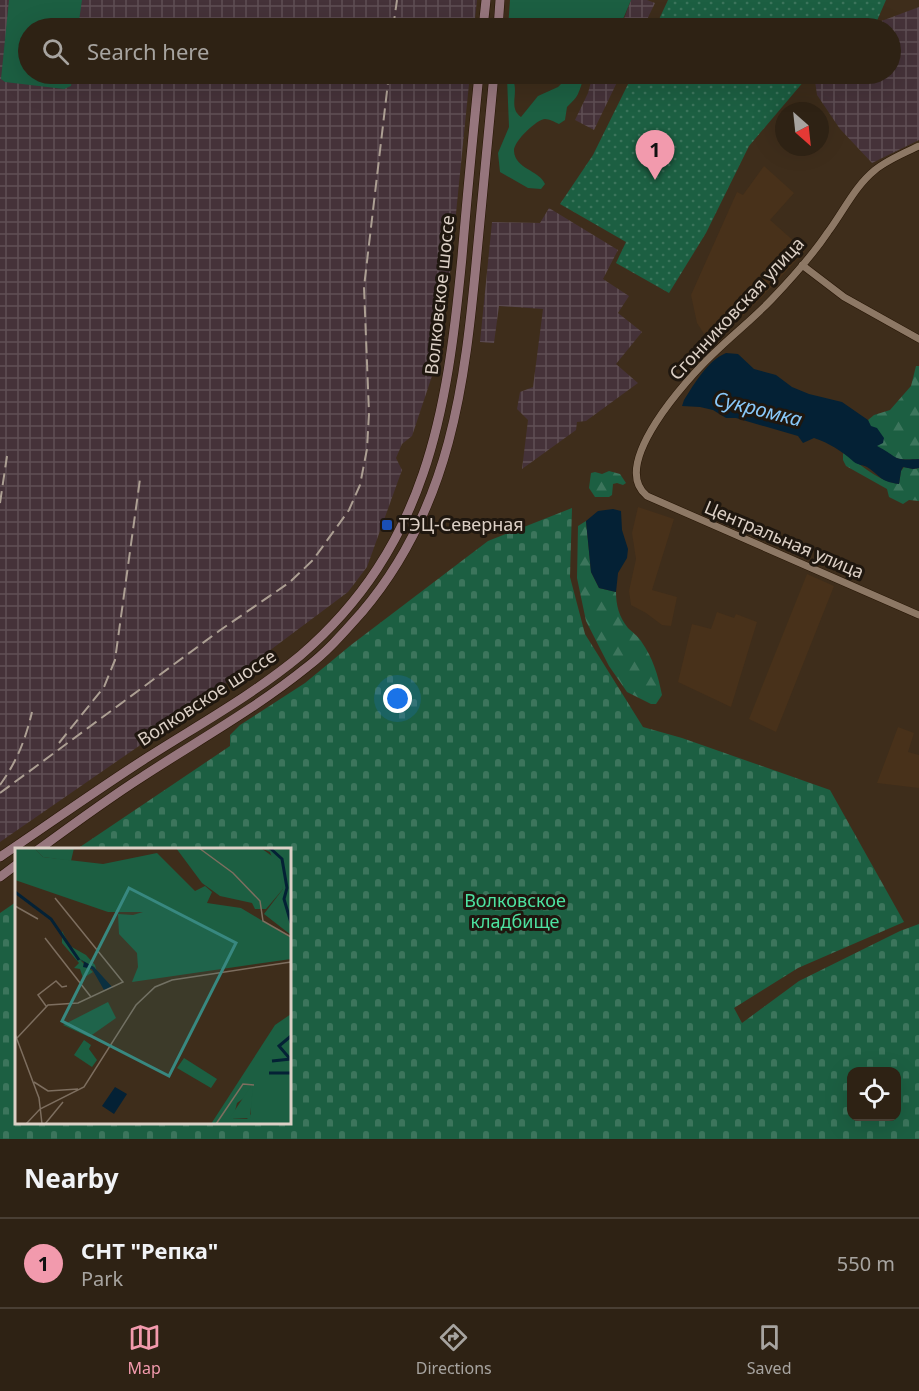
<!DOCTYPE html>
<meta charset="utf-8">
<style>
:root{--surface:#2e2214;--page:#362a1d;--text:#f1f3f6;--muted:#a7a4a0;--line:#493f34;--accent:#f29aad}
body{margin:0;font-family:"Noto Sans",sans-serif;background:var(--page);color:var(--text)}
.controls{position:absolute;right:18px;bottom:18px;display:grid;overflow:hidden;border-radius:12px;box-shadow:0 6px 24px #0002}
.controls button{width:54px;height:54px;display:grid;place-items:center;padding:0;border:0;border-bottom:2px solid var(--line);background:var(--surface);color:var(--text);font:30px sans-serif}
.compass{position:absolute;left:775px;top:102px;width:54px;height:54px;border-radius:50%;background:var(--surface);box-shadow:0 6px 24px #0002;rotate:153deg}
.you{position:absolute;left:398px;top:699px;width:21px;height:21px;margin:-15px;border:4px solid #fff;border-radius:50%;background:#1a73e8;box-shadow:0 0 0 9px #1a73e833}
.badge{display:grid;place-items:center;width:39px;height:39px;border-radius:50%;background:var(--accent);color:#111;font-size:20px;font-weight:700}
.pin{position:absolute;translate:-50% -50px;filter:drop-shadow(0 2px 3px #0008)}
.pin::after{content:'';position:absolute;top:32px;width:21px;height:18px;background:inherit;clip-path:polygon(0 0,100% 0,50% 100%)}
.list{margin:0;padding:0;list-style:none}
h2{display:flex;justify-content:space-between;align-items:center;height:78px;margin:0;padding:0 24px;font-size:26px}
h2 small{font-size:20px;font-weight:400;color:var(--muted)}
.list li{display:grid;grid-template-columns:39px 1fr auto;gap:18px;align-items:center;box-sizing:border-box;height:90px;padding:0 24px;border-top:2px solid var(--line)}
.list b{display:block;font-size:22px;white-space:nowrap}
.list p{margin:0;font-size:20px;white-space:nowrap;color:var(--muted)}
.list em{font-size:20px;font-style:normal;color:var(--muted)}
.icon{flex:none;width:33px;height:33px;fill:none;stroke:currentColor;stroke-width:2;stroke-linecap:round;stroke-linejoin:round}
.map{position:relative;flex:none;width:919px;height:1139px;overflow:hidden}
.search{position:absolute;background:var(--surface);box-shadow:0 6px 24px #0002;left:18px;right:18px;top:18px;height:66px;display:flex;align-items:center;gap:15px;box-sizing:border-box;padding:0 21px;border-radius:33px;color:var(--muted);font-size:22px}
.sheet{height:168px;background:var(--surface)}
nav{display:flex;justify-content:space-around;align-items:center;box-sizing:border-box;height:84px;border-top:2px solid var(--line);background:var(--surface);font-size:16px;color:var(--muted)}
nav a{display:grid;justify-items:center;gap:3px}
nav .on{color:var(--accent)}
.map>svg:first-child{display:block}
.built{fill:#48311a}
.industrial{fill:url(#industrial-grid)}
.grass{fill:#1c5f42}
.forest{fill:url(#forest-firs)}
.cemetery{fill:url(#cemetery-stones);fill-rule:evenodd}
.park{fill:url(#park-dots)}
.water{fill:#042135}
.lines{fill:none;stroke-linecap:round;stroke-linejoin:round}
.minor-casing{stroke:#251404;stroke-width:8}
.secondary-casing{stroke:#251404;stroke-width:10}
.minor{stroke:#8d7865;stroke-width:7}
.secondary{stroke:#96767d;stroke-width:9}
.rail{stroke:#ac9f93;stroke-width:2;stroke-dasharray:12 6;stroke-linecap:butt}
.transit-dot{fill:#1a4fb4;stroke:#1f170f;stroke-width:2}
.labels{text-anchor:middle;stroke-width:6;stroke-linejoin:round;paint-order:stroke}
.street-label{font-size:18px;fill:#dcd0c6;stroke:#1f170f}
.poi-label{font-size:18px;fill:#dcd0c6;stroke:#1f170f;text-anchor:start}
.park-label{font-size:18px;fill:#4de2a0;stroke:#1f170f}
.water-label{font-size:20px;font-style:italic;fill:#89c8f9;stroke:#1f170f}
.inset-river{fill:none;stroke:#042135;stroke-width:3}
.inset-road{fill:none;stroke:#7d6e5f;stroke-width:1.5}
.view{fill:#388880;fill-opacity:0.15;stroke:#388880;stroke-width:3}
.inset-edge{fill:none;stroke:#dcd0c6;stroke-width:3}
</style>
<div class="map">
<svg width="919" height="1139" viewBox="0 0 919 1139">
<defs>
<pattern id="industrial-grid" width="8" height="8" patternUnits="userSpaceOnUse" patternTransform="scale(1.5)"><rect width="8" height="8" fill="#453239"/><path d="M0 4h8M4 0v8" fill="none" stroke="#5f4f54"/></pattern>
<pattern id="forest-firs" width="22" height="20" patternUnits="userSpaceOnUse" patternTransform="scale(1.5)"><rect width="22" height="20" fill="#1c5f42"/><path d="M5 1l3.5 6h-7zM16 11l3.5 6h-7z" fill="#3c755c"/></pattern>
<pattern id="cemetery-stones" width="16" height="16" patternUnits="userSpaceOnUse" patternTransform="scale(1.5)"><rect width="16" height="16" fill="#1c5f42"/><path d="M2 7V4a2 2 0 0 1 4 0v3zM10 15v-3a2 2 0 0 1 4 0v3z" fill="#3c755c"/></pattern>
<pattern id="park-dots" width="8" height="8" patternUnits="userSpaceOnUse" patternTransform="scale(1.5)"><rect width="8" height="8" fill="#1c5f42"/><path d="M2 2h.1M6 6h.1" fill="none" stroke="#3c755c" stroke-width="1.8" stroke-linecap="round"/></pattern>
</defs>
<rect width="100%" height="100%" fill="#3e2d1b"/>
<!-- built -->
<path class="built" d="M764,166L794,193L770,220L805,251L761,298L712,346L697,323L691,295L737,192L743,195Z
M638,507L674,519L652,590L677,597L671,626L662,625L646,613L631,605L629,591L636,559L632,533Z
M807,574L834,586L776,732L749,719Z
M717,612L734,618L736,614L757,622L731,707L678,682L692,624L711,629Z
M898,727L914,733L908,752L919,755V788L877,783Z"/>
<!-- industrial -->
<path class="industrial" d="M0,0H477L474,28H28V74H470L443,343L412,436L402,444L396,458L402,470L367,567L348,592L181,717L0,842Z
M631,0H647L655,3L643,28H613L622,24Z
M919,7V140L872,163L840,129L817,95L814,74H890V28H868L876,23Z
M593,74H621L594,130L575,120L588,93Z
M549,208L618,250L603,279L629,296L618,313L642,332L616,364L638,383L586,421L577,422L576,430L522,469L528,420L517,409L520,392L533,387L543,309L499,306L494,343L480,342L492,222L540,223Z"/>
<!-- grass -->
<path class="grass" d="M9,0H82L78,28H28V74H73L71,86L64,89L5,82L1,79Z
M510,0H631L621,24L613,28H508Z
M571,74H590C588,77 582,81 581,86C577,98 576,98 567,107L565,120L559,124C555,122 549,119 545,119C537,119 513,142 514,151C515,169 539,170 545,184L541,189L528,188L500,172L498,153L509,127L507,78L513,80C519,93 508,108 521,117L538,96L558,87Z"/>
<!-- forest -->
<path class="forest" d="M916,366H919V459C891,461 898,457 876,446L868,420L874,415L890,410L911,386Z
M843,453C861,464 877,481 899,484L901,471L904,467L913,469L919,468V501L909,500L903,504L889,497L887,489L846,466L843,460Z
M609,471L620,474L626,483L623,485L617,483L613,484L612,495L609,497H595L589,488L591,473L595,472L602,474Z
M586,521L591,572L599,588L616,592C616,605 619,617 628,628C632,632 638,636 641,641C653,658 658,675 662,695L656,704H651L627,692L609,666L586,621L577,578L578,526Z"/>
<!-- cemetery -->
<path class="cemetery" d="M572,508L570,577L585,634L643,727L682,738L830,790L904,922L798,968L734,1008L742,1023L799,981L900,931L919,924V1139H0V913L16,902V1122H290V850L77,849L230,746V735L240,725L305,683L351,645L488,541ZM852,1072H896V1116H852Z"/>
<!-- park -->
<path class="park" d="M668,0H886L876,23L868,28H655Z
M633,74H810L749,146L706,233L669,293L616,263L626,242L560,204L593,155Z"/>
<!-- water -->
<path class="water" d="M726,353L738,354L754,369L776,375L792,387L809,394L842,402L868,420L871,426L877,428L884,438L883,443L877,446C899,457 891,461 919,459V468L913,469L903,467L901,471L899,484C879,481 882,477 867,467C863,465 858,465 854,462C842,451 829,443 814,438L803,443L798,436L736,418H726L713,410L700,407L682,406L684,400C695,383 707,361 726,353Z
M613,509L621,511L622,530L628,549L627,558L618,573L616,592L599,588L591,572L586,521L598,511Z"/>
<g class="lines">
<!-- minor casing -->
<g class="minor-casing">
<path id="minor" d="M919,146C904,153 887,160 875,170C855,186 843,212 828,232C812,256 792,278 772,299C753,319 731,336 712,355C688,378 608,465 647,496L919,615
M802,265L844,297L919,339"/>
</g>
<!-- secondary casing -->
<g class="secondary-casing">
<path id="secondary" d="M483,28L486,0
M498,28L500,0
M38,850C72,825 106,800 142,777C197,741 255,709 307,667C328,651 345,631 362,612C451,507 465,384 477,253C483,193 488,133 494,74
M0,857C49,824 98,789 148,757C200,724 254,694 301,655C427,546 447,413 462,257C467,196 473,135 479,74
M0,877L16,865"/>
</g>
<!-- minor -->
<use href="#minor" class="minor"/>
<!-- secondary -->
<use href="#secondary" class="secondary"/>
<!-- rail -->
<path class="rail" d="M393,28L397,0
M0,503L7,456
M59,743L104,687L115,660L140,479
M0,785C17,761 25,741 32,712
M0,793L219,631L290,582L313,560L349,510L360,485L367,449L369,413L364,287L389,74"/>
</g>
<!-- markers -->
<rect class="transit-dot" x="381" y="519" width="12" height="12" rx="3"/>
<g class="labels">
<!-- street labels -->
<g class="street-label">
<text transform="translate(440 295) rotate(-84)" y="6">Волковское шоссе</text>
<text transform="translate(737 309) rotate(-47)" y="6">Сгонниковская улица</text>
<text transform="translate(784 540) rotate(23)" y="6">Центральная улица</text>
<text transform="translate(207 698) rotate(-33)" y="6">Волковское шоссе</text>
</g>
<!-- poi labels -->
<g class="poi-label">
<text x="399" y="531">ТЭЦ-Северная</text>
</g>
<!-- park labels -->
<g class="park-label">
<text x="515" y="907">Волковское<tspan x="515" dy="21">кладбище</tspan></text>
</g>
<!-- water labels -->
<g class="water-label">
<text transform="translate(758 409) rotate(14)" y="7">Сукромка</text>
</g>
</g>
<!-- overview -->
<g transform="translate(15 848)">
<rect width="276" height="276" fill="#3e2d1b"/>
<path d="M276,166V276H196L260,177ZM236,238V266L232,271H218L222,255L233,247ZM169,210L202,231L196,240L162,220Z" fill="#1c5f42" fill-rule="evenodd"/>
<path d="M19,0H59L56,13L28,9ZM246,0H276V87L249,66L268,41L255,4ZM47,83L55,98L71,107L80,117L82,125L79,119L65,112L78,124L68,130L65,121L59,120L64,115L47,95ZM236,238H238L235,270L214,271Z" fill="#1c5f42"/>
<path d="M0,0H19L28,9L88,16L142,5L180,43L190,38L197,44L192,55L226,60L276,90V111L117,134L123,119L122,105L104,86L103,66L118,67L128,64H93L0,32Z" fill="#1c5f42"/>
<path d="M161,0H246L265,14L268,41L251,61H240L237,55L205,48L187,35ZM93,154L101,170L74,189L48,177ZM69,192L76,197L74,201L82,212L77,219L59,207Z" fill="#1c5f42"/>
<path d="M63,110L79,119L98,140L89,142L77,121L68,119L69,114ZM100,239L112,246L99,266L87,258Z" fill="#042135"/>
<path class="inset-river" d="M255,0L267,11L272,40L269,51L276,75M0,44L36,71L64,112M276,188L264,198L276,212M257,213L276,211M254,225H276"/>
<path class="inset-road" d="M184,0L218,25L245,53L248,73L276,89M0,58L23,71M30,90L76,149M31,158L23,147L41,133L47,139L52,138M0,186L24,250L27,276M2,190L33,157L63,155L108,134L40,50M19,234L33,243L63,241M11,276L25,261L69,239L121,157L140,139L157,132L276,114M30,276L48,254M201,276L228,236L239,237"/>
<path class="view" d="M114,40L221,95L154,228L47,173Z"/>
<rect width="276" height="276" class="inset-edge"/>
</g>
</svg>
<div class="controls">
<button><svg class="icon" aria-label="locate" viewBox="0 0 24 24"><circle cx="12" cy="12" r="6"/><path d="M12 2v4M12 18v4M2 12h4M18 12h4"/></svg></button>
</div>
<svg class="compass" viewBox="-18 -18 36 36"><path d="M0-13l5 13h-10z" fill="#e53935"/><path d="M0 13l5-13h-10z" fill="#a7a4a0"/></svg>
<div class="you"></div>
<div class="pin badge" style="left:655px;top:180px">1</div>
<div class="search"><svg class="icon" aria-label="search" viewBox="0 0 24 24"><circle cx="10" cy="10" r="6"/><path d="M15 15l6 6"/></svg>Search here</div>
</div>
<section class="sheet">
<h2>Nearby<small></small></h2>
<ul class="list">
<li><span class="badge">1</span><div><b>СНТ &quot;Репка&quot;</b><p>Park</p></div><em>550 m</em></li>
</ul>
</section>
<nav>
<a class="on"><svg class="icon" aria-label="map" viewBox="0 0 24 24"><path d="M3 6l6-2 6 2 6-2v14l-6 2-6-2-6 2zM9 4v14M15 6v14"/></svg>Map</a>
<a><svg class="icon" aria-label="directions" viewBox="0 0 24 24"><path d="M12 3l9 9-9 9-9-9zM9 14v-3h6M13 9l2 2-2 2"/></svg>Directions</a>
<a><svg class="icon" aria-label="saved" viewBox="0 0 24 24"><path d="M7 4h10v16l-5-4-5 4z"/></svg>Saved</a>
</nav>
